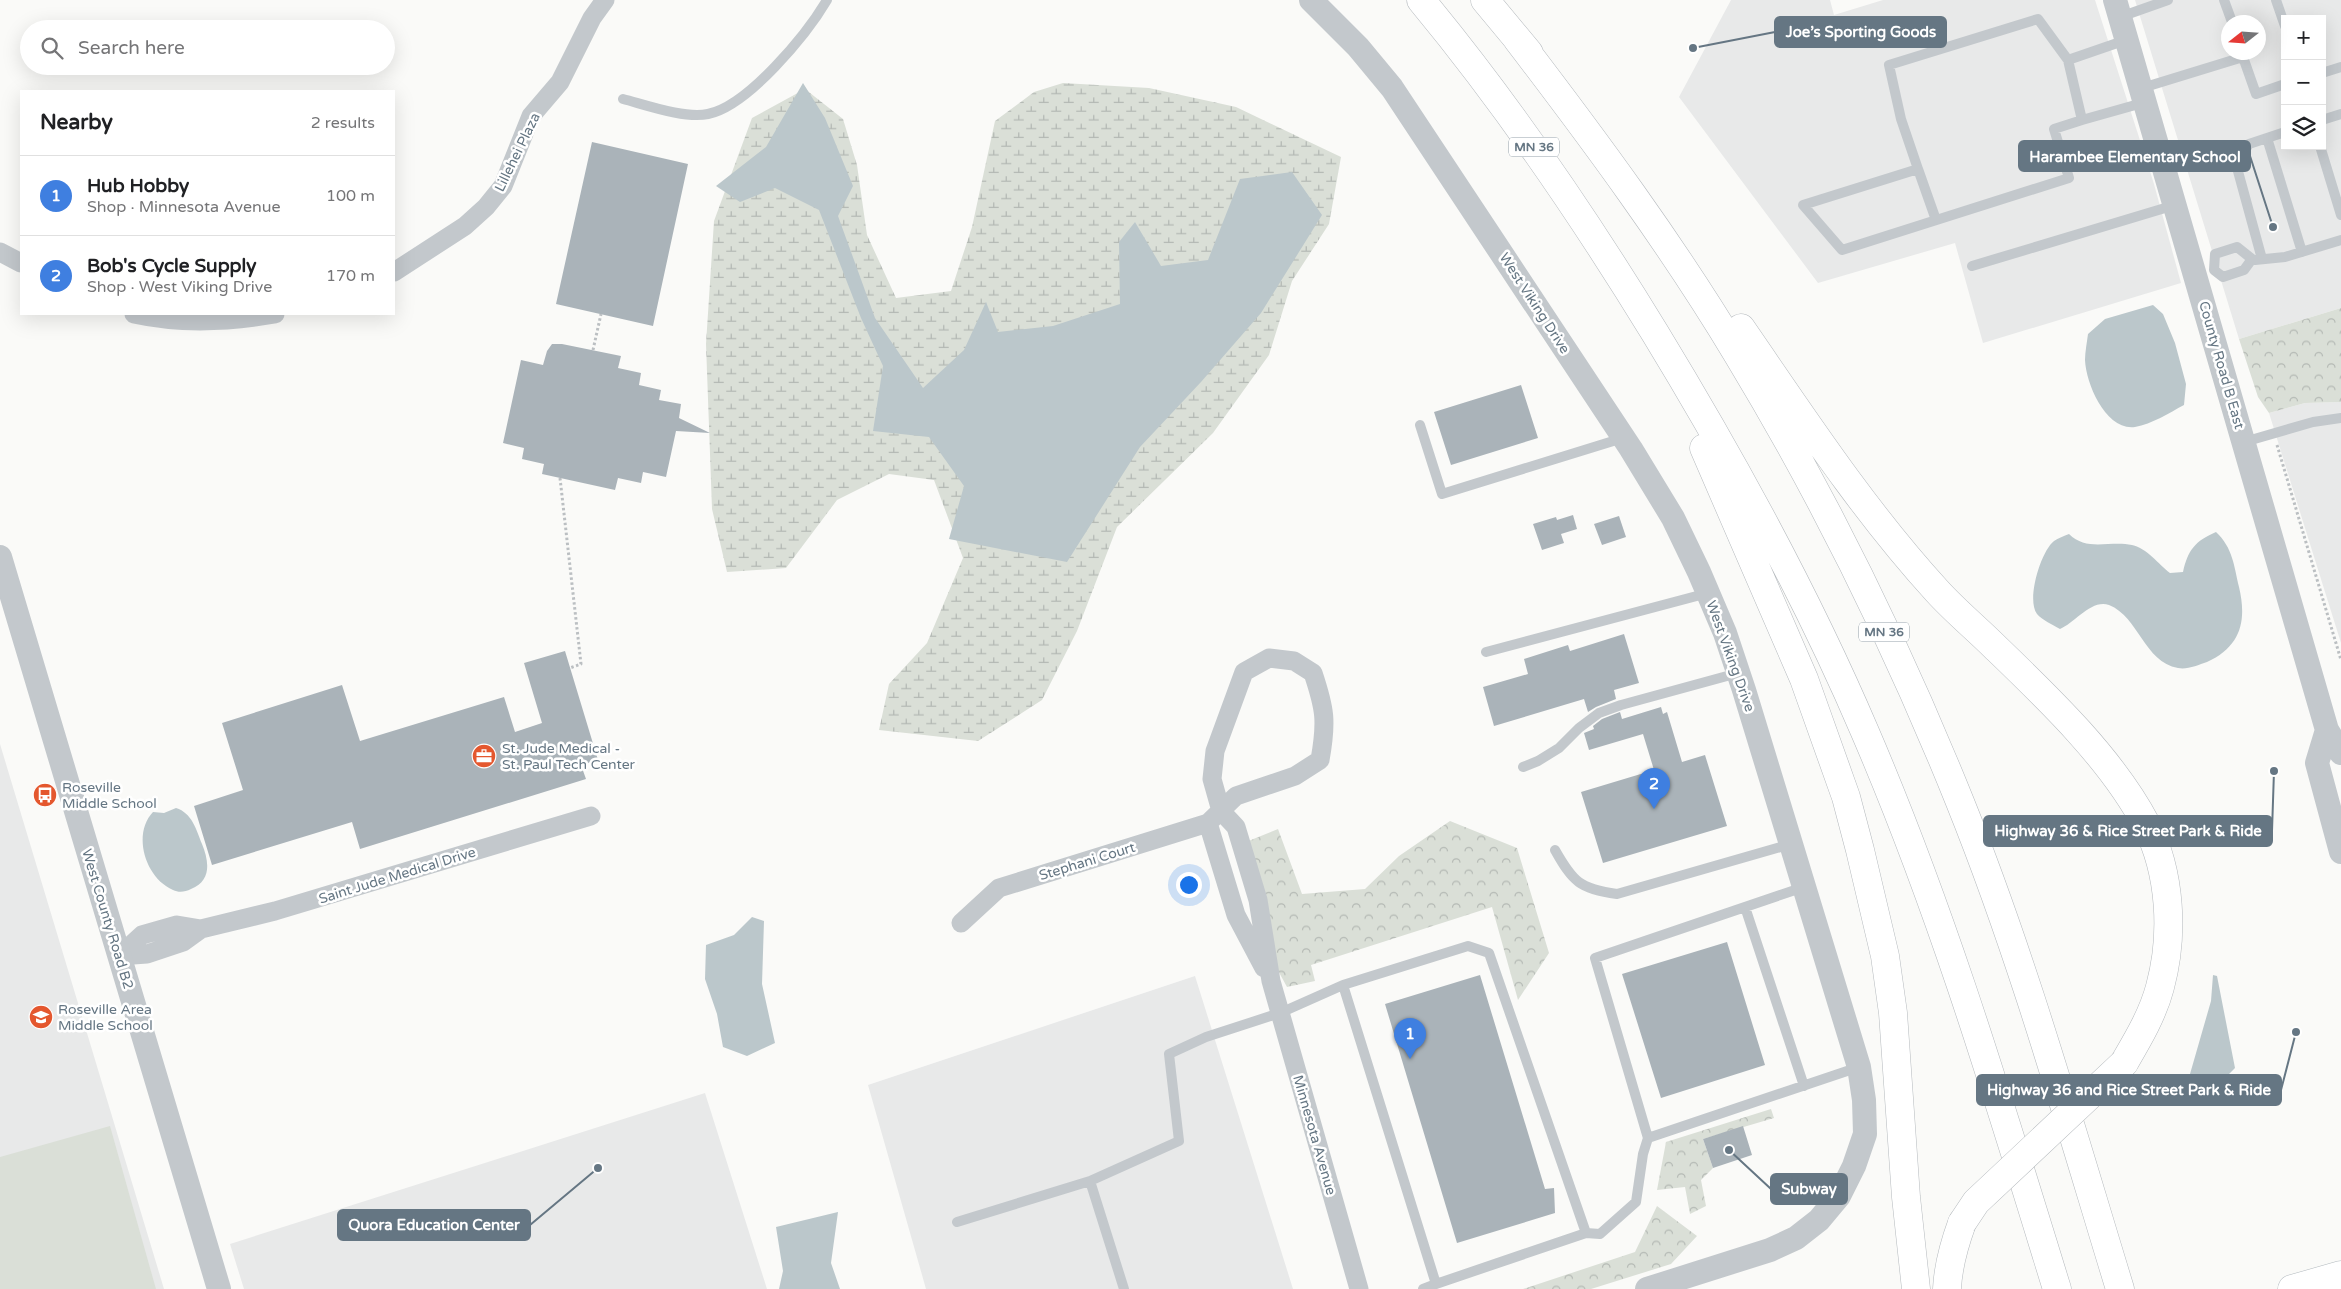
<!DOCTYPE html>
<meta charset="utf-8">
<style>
:root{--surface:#fff;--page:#f2f2f2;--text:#202124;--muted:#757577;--line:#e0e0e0;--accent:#d93025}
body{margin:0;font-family:"Varela Round",sans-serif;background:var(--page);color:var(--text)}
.controls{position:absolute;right:15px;top:15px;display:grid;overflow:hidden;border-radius:0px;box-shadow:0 5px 20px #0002}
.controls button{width:45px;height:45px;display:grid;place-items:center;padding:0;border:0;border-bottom:1px solid var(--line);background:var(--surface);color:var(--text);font:25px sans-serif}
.compass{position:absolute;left:2221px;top:15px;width:45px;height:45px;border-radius:50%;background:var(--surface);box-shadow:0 5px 20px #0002;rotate:253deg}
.you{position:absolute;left:1188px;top:884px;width:18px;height:18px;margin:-12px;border:4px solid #fff;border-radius:50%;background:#1a73e8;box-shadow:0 0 0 8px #1a73e833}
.badge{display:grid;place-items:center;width:32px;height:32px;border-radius:50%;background:var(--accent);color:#fff;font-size:16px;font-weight:700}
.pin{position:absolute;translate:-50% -41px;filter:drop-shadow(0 1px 2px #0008)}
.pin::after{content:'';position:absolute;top:26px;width:18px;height:15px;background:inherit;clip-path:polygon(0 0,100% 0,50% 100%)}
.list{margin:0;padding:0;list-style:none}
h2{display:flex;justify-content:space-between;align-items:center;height:65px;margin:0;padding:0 20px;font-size:21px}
h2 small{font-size:16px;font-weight:400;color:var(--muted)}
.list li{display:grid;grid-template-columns:32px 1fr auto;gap:15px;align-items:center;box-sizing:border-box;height:80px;padding:0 20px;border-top:1px solid var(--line)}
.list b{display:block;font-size:19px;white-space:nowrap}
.list p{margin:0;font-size:16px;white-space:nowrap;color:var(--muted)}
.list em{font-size:16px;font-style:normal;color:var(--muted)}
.icon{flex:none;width:28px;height:28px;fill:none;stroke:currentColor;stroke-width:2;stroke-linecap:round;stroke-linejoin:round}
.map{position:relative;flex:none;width:2341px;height:1289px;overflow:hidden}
.search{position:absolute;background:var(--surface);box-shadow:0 5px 20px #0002;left:20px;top:20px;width:375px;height:55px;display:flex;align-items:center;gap:12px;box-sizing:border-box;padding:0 18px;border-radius:28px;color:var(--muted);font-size:19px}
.panel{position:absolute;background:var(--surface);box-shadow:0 5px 20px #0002;left:20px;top:90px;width:375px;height:225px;border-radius:0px}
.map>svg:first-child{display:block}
.built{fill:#e8e9e9;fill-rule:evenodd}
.forest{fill:url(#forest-crowns)}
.wetland{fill:url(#wetland-marsh)}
.garden{fill:#dadfd7}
.water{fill:#bbc7cb}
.building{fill:#aab3b9}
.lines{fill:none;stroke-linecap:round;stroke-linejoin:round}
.secondary-casing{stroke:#b3babf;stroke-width:29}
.motorway-casing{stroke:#b4b9bd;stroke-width:29}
.path{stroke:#bbbfc2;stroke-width:3;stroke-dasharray:2.5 2.5;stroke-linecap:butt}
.service{stroke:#c3c8cc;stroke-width:10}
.minor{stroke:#c3c8cc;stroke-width:19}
.tertiary{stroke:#c3c8cc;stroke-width:24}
.secondary{stroke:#fff;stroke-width:28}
.motorway{stroke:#fff;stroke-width:28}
.motorway-bridge-casing{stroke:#b4b9bd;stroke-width:29;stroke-linecap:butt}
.motorway-bridge{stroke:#fff;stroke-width:28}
.labels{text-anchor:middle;stroke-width:5;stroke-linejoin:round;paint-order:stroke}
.shield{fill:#fff;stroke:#939fa8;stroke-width:1}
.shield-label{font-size:12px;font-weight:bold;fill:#657683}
.street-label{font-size:14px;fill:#657683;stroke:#fff}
.poi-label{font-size:14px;fill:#657683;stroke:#fff;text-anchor:start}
.leader{fill:none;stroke:#657683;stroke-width:2}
.callout-dot{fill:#657683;stroke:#fff;stroke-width:2}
.callout{fill:#657683;stroke:#657683;stroke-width:2}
.callout-label{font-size:15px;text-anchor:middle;font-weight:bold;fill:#fff}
</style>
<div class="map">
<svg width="2341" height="1289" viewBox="0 0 2341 1289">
<defs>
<pattern id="forest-crowns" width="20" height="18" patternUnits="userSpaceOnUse" patternTransform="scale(1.25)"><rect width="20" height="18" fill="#dadfd7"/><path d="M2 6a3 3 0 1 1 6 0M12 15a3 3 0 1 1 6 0" fill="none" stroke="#b4b9b4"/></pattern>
<pattern id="wetland-marsh" width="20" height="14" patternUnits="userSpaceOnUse" patternTransform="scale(1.25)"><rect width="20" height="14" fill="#dadfd7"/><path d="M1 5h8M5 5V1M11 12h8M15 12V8" fill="none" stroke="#b4b9b4"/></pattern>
</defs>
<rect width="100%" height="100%" fill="#fafaf8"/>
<!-- built -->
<path class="built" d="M1731,0H1830L1834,15L1883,0H2095L2154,184L2181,283L1983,343L1955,243L1818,283L1679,97Z
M2135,0H2341V308L2239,339ZM2285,19H2322V146H2285ZM2228,22H2258V52H2228Z
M2341,402V643L2269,413L2305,403Z
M0,744L164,1289H0Z
M1195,976L1293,1289H926L868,1085Z
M705,1093L767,1289H244L230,1244Z"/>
<!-- forest -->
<path class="forest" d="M2341,308V402L2305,403L2269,413L2258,397L2239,339Z
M1450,821L1517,848L1549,953L1518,1000L1492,907L1311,965L1315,981L1287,987L1275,965L1246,842L1278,829L1302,894L1365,889L1399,856Z
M1771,1109L1774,1118L1703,1139L1713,1168L1701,1180L1706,1206L1690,1214L1685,1187L1657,1190L1666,1142Z
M1657,1206L1697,1236L1671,1264L1591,1289H1523L1635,1252Z"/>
<!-- wetland -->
<path class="wetland" d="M1063,83L1149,88L1236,107L1341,157L1329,224L1292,281L1269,355L1213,433L1117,527L1077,631L1042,700L978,741L879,730L889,684L927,643L963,558L934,480L889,474L837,500L786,568L727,572L712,509L706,344L714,221L752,118L805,89L843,119L857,165L867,235L896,298L951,291L972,227L995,121L1034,92Z"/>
<!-- garden -->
<path class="garden" d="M110,1126L156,1289H0V1157Z"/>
<!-- water -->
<path class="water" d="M803,83L825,118L853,186L838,216L875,318L923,388L964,350L986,302L998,332L1053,326L1120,304L1119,242L1135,222L1161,266L1208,260L1240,179L1292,172L1322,215L1261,313L1201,382L1140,447L1067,562L949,539L964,486L929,437L873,431L883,366L861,318L819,210L775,188L740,202L716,186L766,147Z
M2153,305L2163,314L2175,343L2186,384L2184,405C2169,413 2152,424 2135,427C2106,431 2086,384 2085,360C2085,352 2087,342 2088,334L2105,319Z
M2216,532C2233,548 2234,566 2239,587C2247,621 2241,646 2207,662C2198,665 2187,670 2178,668C2144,662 2139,617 2109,605C2091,599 2075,623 2060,629C2053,625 2042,620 2037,614C2026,600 2041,551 2054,541C2058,538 2064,536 2069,534C2087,552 2110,540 2132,545C2147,548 2158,564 2170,573L2183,572C2188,550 2195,541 2216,532Z
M176,808C192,813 196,829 202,844C209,861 212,881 191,889C185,892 179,893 173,890C145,878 132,834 153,812L164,813Z
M752,917L764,921L762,984L775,1043L747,1056L723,1047L717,1014L705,979L706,945L734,935Z
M2213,975L2217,976L2235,1068L2228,1075L2195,1082L2190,1081V1074L2211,1001Z
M838,1212L831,1263L840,1289H779L783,1271L776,1227Z"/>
<!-- building -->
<path class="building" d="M592,142L688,164L653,326L556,304Z
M552,344H562L621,356L618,368L641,373L639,385L661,390L659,400L681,404L679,418L710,433L676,431L666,477L643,472L641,483L618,478L615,490L542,474L544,464L522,459L524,448L503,443L521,360L543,365L547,351Z
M1521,385L1538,438L1451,465L1434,412Z
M1573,515L1577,529L1561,534L1564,543L1542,550L1533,524L1556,517L1557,520Z
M1619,516L1626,537L1602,545L1594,524Z
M1624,634L1639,683L1614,690L1616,699L1596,707L1588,712L1584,699L1494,726L1483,687L1528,674L1524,659L1568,645L1570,651Z
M565,651L598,760L581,765L586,779L360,849L352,822L212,865L194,806L243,790L222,723L342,685L360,741L504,697L515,732L542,723L524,663Z
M1661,707L1663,714L1667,712L1682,762L1705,755L1727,826L1603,863L1581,792L1654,770L1643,734L1589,750L1584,733L1594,729L1593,726L1602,719L1620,712L1622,719Z
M1727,942L1765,1065L1661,1098L1622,974Z
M1480,975L1545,1189L1554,1188L1555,1213L1457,1243L1385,1004Z
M1743,1126L1752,1155L1713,1168L1703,1139Z"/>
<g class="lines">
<!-- secondary casing -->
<g class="secondary-casing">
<path id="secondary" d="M2292,1289L2341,1275"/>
</g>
<!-- motorway casing -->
<g class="motorway-casing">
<path id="motorway" d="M1421,0C1508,105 1584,217 1655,333C1733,461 1806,594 1865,732C1943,913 1999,1101 2057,1289
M1485,0L1529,53
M1517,39C1595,141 1672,245 1738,355C1824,497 1898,648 1960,802C2024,961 2070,1126 2120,1289
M1741,328C1803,418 1863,510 1937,591C1955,611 1976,628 1995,647C2048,698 2112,759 2146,824C2171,873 2174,935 2160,987C2153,1014 2138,1039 2124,1063
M1704,448L1804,679L1846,797L1860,850L1885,956L1893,1013L1906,1197L1916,1289
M1947,1289C1948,1266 1954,1245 1962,1223"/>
</g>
<!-- path -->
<path class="path" d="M593,350L601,314
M2277,445L2341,660
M560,478L581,664L570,668"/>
<!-- service -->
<path class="service" d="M2224,0L2232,22
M2276,0L2285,26
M2120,17L2168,0
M2038,19L2068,60L2082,120L2054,129L2069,178L1842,250L1803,205L1918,169L1901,119L1889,65Z
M2068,60L2126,40
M2322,73L2341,67
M2142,88L2243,57L2256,94L2285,84
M623,99C646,105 685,119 708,114C748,106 807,34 827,0
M2082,120L2146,102
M2322,120L2341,114
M2267,138L2302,252
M2320,146L2341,215
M1918,169L1936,220
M2237,247L2252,259L2244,270L2223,277L2214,270L2215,254Z
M2262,259L2236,164L2249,144L2285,132
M2255,260L2285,257L2341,240
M1972,266L2175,205
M1420,425L1442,494L1623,438
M2244,442L2313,422L2341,418
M1486,652L1708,593
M1523,767L1538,761L1559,748L1579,728L1599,713L1621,705L1738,673
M1555,850C1573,882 1580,889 1617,894L1791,844
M1745,907L1804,1086
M1343,985L1468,946L1489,953L1586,1233
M1648,1138L1859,1067
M1090,1181L1124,1289
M957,1222L1090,1181L1179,1141L1169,1054L1206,1037L1280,1013L1343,985L1436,1284L1423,1289
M1436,1284L1586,1233L1600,1234L1636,1202L1643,1154L1648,1138L1595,958L1804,887"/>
<!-- minor -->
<path class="minor" d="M0,252L21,263
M394,272L465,226L486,207L503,186L531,116L560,82L592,18L605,0
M134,314C179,324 229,322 275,314
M1208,823L1236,915L1264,968
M961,923L999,888L1208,823L1236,796L1295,776L1320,760C1327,721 1325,709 1313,673L1294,661L1269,658L1244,672L1215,751L1212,779L1221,811L1236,827L1258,900L1271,981L1359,1289
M119,956L147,954L183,942L201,929L275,911L591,816
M119,956L142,935L177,925L201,929"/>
<!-- tertiary -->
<path class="tertiary" d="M1311,0L1358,47L1392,88L1631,449L1673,518L1699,572L1725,633L1744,690L1859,1067L1864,1100L1865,1134L1854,1166L1839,1196L1819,1220L1796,1238L1770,1250L1647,1289
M2115,0L2327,730L2341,753
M0,557L219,1289
M2327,730L2317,763L2341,852"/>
<!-- secondary -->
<use href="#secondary" class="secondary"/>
<!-- motorway -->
<use href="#motorway" class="motorway"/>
<!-- motorway-bridge casing -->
<g class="motorway-bridge-casing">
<path id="motorway-bridge" d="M1962,1223L1976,1202L2124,1063"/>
</g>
<!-- motorway-bridge -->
<use href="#motorway-bridge" class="motorway-bridge"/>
</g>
<!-- icons -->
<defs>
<g id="office-disc" transform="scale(1.25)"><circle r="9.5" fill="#e4572e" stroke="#fff"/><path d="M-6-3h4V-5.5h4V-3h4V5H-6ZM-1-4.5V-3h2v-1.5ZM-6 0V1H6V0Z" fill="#fff"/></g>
<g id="bus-disc" transform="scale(1.25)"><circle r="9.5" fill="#e4572e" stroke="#fff"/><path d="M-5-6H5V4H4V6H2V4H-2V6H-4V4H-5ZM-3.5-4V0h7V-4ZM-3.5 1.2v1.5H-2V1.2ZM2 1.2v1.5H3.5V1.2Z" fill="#fff"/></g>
<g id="school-disc" transform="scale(1.25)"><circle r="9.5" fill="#e4572e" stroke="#fff"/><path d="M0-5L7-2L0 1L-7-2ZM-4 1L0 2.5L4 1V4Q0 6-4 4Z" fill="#fff"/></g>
</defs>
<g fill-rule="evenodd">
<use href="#office-disc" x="484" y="756"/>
<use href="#bus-disc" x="45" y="795"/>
<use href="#school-disc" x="41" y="1017"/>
</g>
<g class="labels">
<!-- shield labels -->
<g class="shield">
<rect x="1509" y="137.5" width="50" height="19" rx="4"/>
<rect x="1859" y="622.5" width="50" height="19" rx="4"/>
</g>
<g class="shield-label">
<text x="1534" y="151">MN 36</text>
<text x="1884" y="636">MN 36</text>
</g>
<!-- street labels -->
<g class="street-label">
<text transform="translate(517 152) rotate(-64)" y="5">Lillehei Plaza</text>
<text transform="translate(1535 303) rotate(57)" y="5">West Viking Drive</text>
<text transform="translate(2222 365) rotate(74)" y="5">County Road B East</text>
<text transform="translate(1731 656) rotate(70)" y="5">West Viking Drive</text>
<text transform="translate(1087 861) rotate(-17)" y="5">Stephani Court</text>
<text transform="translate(397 875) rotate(-17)" y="5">Saint Jude Medical Drive</text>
<text transform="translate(108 919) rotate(73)" y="5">West County Road B2</text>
<text transform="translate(1315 1135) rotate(74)" y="5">Minnesota Avenue</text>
</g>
<!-- poi labels -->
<g class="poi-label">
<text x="502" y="753">St. Jude Medical -<tspan x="502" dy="16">St. Paul Tech Center</tspan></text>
<text x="62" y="792">Roseville<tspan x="62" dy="16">Middle School</tspan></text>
<text x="58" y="1014">Roseville Area<tspan x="58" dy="16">Middle School</tspan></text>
</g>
</g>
<!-- callouts -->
<path class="leader" d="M1693 48L1775 32M2273 227L2250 156M2274 771L2272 831M2296 1032L2281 1090M1729 1150L1771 1189M598 1168L530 1225"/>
<g class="callout-dot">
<circle cx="1693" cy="48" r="5"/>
<circle cx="2273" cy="227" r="5"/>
<circle cx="2274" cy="771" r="5"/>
<circle cx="2296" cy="1032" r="5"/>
<circle cx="1729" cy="1150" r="5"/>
<circle cx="598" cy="1168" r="5"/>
</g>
<g class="callout">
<rect x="1775" y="17" width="171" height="30" rx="5"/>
<rect x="2019" y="141" width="231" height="30" rx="5"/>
<rect x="1984" y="816" width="288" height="30" rx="5"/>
<rect x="1977" y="1075" width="304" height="30" rx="5"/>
<rect x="1771" y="1174" width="76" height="30" rx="5"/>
<rect x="338" y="1210" width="192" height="30" rx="5"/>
</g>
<g class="callout-label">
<text x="1861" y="37">Joe’s Sporting Goods</text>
<text x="2135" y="162">Harambee Elementary School</text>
<text x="2128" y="836">Highway 36 &amp; Rice Street Park &amp; Ride</text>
<text x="2129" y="1095">Highway 36 and Rice Street Park &amp; Ride</text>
<text x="1809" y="1194">Subway</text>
<text x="434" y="1230">Quora Education Center</text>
</g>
</svg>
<div class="controls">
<button>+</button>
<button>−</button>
<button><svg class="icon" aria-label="layers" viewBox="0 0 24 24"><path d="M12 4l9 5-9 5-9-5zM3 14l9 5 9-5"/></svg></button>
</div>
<svg class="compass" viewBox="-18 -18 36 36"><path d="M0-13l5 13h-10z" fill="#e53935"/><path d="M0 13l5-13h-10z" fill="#757577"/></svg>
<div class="you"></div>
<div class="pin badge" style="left:1410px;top:1059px;background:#3f7fe0">1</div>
<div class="pin badge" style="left:1654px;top:809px;background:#3f7fe0">2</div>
<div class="search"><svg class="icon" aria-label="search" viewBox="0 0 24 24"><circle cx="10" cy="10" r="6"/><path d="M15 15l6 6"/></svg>Search here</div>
<section class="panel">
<h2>Nearby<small>2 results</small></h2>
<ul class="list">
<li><span class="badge" style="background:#3f7fe0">1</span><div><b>Hub Hobby</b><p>Shop · Minnesota Avenue</p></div><em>100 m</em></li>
<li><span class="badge" style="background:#3f7fe0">2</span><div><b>Bob's Cycle Supply</b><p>Shop · West Viking Drive</p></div><em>170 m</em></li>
</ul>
</section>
</div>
